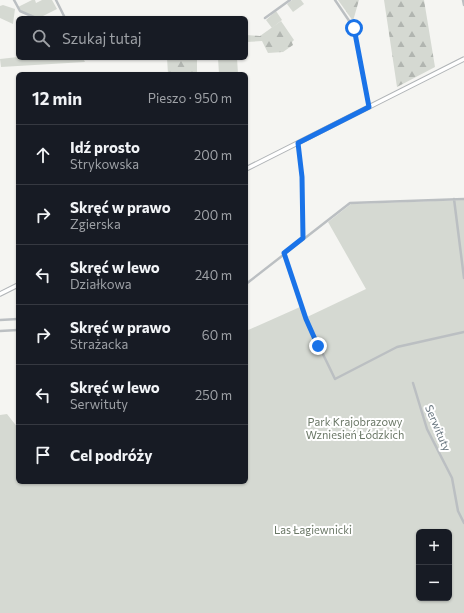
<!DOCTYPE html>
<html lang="pl">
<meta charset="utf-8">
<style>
:root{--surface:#171b24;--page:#20242c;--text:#f1f3f6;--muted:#9ea1a6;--line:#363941}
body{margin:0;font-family:Commissioner,sans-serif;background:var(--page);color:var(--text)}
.controls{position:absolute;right:12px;bottom:12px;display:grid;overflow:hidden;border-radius:6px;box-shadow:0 1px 3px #0004}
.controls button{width:36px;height:36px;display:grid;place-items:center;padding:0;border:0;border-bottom:1px solid var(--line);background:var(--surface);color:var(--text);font:20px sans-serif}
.stop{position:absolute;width:12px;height:12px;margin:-9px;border:3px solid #1a73e8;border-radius:50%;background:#fff}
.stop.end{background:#1a73e8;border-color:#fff;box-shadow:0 1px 4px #0008}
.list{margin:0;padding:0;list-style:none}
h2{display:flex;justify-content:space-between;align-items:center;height:52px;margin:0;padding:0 16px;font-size:17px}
h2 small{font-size:13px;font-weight:400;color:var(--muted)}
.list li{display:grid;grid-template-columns:26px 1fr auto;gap:12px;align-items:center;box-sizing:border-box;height:60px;padding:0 16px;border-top:1px solid var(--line)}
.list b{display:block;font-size:15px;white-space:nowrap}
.list p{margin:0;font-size:13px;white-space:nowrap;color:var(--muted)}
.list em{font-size:13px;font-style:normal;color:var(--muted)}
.icon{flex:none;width:22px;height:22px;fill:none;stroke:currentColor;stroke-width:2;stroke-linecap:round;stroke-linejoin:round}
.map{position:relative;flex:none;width:464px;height:613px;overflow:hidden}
.search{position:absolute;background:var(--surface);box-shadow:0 1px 3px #0004;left:16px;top:16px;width:232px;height:44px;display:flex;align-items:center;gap:10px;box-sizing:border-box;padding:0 14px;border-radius:6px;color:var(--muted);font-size:15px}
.panel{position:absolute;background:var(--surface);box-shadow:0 1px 3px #0004;left:16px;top:72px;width:232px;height:412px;border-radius:6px}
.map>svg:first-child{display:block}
.green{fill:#d5d9d2;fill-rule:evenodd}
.forest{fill:url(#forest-firs)}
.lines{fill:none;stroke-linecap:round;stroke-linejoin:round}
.major-casing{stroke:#afb3b6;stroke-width:5.5}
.minor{stroke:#bbbfc2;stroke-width:2.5}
.major{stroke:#fff;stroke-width:3.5}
.route{stroke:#1a73e8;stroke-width:5}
.labels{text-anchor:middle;stroke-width:4;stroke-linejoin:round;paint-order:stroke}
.park-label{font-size:11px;fill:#6a7766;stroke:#fff}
.street-label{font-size:11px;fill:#68767f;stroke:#fff}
</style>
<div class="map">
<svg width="464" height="613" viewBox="0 0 464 613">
<defs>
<pattern id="forest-firs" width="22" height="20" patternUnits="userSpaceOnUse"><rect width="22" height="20" fill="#d5d9d2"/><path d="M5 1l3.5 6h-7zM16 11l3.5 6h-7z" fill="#b1b5b0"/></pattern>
</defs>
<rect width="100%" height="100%" fill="#f5f5f2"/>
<!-- green -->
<path class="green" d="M32,0H35L36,3L42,0H52L57,9L43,16V18C36,18 22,13 18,7Z
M292,0H301L304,4L293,12L287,4Z
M3,5L15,9L13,24L0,18V6Z
M276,11L282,20L272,28L266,20Z
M18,57L83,58L85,62L1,67L0,59Z
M218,58H237L238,74H219Z
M464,200V613H0V415L7,414L18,428V482H246V331L300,307L305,318L366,289L328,222L351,204ZM419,532H449V598H419Z"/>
<!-- forest -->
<path class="forest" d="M338,0H359L353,21Z
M384,0H424L435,67L397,87Z
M281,21L294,40L292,42L293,45L283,52L268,53L262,41L246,42V35L260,36Z
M167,58H197V74H168Z"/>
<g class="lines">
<!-- major casing -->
<g class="major-casing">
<path id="major" d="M246,169L464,59
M0,294L18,285"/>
</g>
<!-- minor -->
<path class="minor" d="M14,0L20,11L36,18
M56,0L65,18
M335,0L354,28L369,107
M463,0L464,5
M265,18L290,0
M298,143L302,177L303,238
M454,199L464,278
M284,253L306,319L335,379L397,347L464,332
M246,284L350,203L464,199
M0,320L18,319
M0,331L18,330
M413,383L427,429L452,478L458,511L464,523"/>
<!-- major -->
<use href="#major" class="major"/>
</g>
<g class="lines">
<!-- route -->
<path class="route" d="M318,346L306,319L284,253L303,238L302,177L298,143L369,107L354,28"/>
</g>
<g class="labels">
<!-- park labels -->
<g class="park-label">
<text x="355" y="426">Park Krajobrazowy<tspan x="355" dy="13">Wzniesień Łódzkich</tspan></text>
<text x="313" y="534">Las Łagiewnicki</text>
</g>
<!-- street labels -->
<g class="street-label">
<text transform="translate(438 428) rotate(67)" y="4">Serwituty</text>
</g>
</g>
</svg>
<div class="controls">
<button>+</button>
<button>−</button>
</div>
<div class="stop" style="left:354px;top:28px"></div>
<div class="stop end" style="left:318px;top:346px"></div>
<div class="search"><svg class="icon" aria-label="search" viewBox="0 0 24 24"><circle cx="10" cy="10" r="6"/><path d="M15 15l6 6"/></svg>Szukaj tutaj</div>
<section class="panel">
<h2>12 min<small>Pieszo · 950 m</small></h2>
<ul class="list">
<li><svg class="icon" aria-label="ahead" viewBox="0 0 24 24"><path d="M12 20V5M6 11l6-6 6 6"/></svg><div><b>Idź prosto</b><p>Strykowska</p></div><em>200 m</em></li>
<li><svg class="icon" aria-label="right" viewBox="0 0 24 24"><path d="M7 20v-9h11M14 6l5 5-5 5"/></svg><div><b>Skręć w prawo</b><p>Zgierska</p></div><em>200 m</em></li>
<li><svg class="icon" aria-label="left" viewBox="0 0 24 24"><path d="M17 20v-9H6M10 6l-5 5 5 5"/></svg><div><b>Skręć w lewo</b><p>Działkowa</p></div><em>240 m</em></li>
<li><svg class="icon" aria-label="right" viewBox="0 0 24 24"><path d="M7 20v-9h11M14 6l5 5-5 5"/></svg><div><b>Skręć w prawo</b><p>Strażacka</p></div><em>60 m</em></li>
<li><svg class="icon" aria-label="left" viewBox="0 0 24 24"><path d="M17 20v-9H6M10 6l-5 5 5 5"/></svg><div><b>Skręć w lewo</b><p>Serwituty</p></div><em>250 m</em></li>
<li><svg class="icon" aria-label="arrive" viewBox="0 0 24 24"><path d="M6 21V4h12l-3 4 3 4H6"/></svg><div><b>Cel podróży</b></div></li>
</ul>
</section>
</div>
